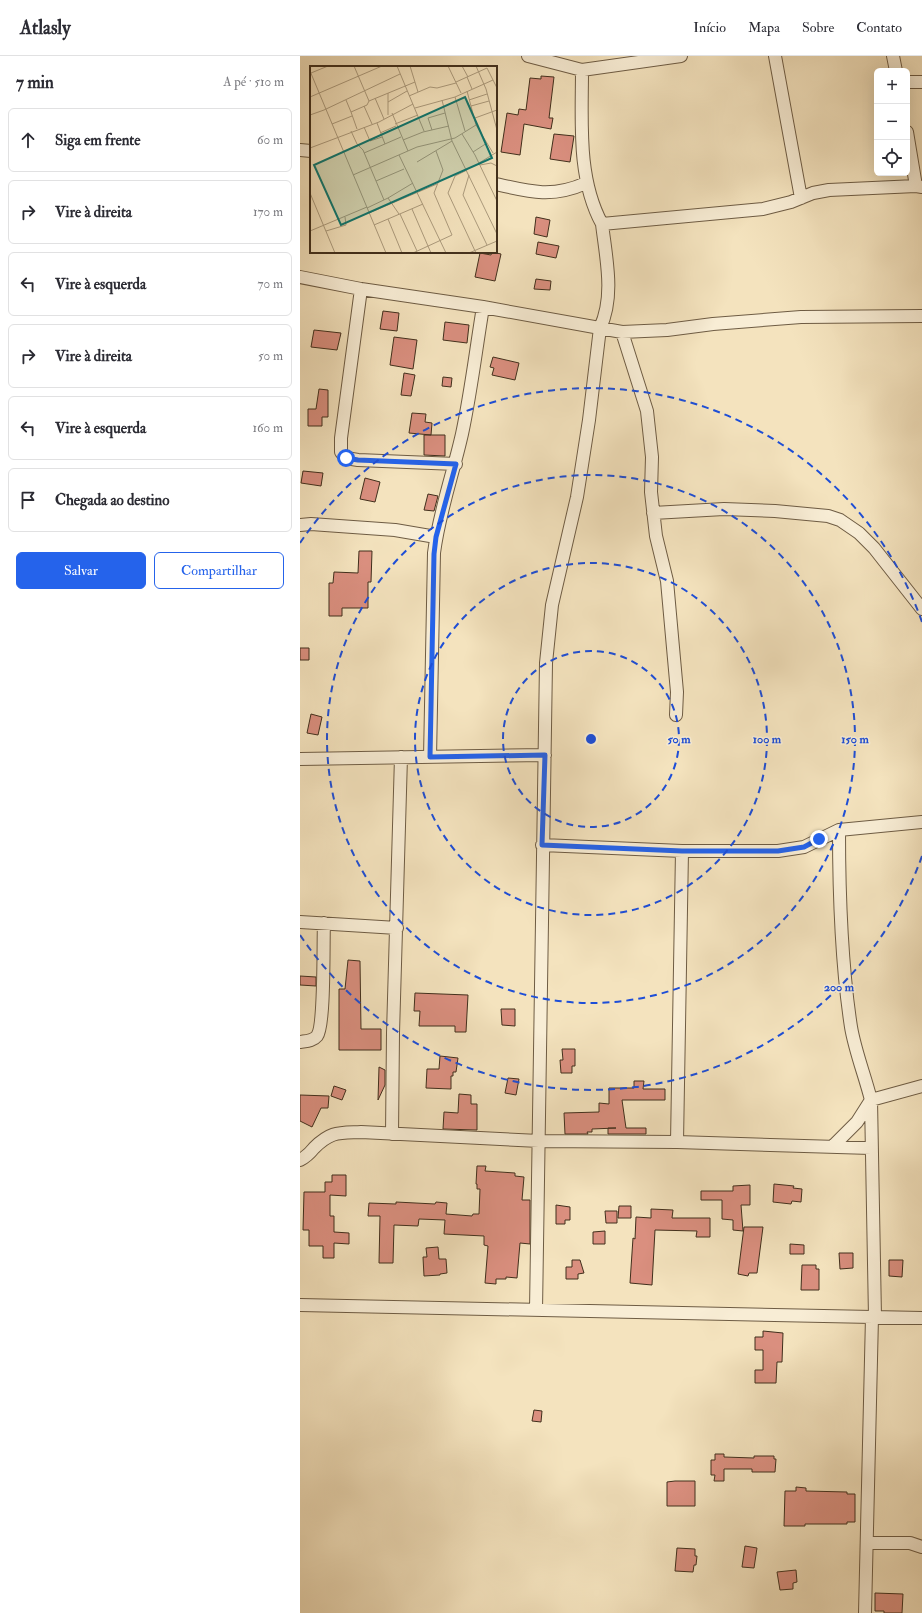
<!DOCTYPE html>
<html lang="pt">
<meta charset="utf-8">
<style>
:root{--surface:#fff;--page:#f2f2f3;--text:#2b2b33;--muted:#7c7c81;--line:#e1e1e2;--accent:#2563eb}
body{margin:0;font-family:"IM FELL Double Pica",serif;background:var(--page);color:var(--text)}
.controls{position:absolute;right:12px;top:12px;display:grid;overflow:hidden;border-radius:6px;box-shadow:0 4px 16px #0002}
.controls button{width:36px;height:36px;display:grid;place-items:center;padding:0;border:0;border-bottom:1px solid var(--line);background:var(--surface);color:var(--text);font:20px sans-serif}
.stop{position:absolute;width:12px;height:12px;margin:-9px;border:3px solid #2563eb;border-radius:50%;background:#fff}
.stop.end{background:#2563eb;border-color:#fff;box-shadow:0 1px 4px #0008}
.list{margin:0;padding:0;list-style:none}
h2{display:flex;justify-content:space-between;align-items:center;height:52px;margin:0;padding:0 16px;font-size:17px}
h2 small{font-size:13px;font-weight:400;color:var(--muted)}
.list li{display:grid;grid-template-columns:26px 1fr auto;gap:12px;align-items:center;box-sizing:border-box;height:64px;margin:0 8px 8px;padding:0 8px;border:1px solid var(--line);border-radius:6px}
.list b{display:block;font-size:15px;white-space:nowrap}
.list em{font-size:13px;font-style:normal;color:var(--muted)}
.actions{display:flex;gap:8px;padding:12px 16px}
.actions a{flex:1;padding:9px 0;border:1px solid var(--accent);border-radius:6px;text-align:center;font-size:14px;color:var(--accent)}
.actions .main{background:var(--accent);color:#fff}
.icon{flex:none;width:22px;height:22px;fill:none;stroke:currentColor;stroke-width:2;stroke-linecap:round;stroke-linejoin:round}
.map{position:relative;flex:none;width:622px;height:1557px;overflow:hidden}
header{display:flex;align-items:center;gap:24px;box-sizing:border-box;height:56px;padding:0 20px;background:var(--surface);border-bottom:1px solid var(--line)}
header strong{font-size:19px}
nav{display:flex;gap:22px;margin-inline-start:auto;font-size:14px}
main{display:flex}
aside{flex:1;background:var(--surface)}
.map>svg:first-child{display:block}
.building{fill:#da8f7f;stroke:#412f1c}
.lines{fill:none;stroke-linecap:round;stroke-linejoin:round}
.minor-casing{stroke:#6e5c44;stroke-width:14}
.minor{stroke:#f8edd5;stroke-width:12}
.route{stroke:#2563eb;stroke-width:5}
.ring{fill:none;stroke:#1d4ed8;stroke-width:2;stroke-dasharray:7 5}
.inset-road{fill:none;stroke:#ac9b7d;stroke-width:1}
.view{fill:#0f766e;fill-opacity:0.15;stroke:#0f766e;stroke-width:2}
.inset-edge{fill:none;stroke:#412f1c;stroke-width:2}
.centre{fill:#1d4ed8;stroke:#f8edd5;stroke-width:2}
.ring-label{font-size:12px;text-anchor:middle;font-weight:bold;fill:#1d4ed8;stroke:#f8edd5;stroke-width:3;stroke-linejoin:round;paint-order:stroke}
</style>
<header>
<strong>Atlasly</strong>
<nav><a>Início</a><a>Mapa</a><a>Sobre</a><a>Contato</a></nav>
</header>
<main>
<aside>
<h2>7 min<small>A pé · 510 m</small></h2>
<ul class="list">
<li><svg class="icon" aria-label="ahead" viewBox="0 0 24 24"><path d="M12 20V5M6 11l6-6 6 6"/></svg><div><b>Siga em frente</b></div><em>60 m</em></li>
<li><svg class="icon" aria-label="right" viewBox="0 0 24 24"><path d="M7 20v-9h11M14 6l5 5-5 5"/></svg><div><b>Vire à direita</b></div><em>170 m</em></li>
<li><svg class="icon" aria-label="left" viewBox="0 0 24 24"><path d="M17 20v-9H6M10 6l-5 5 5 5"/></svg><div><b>Vire à esquerda</b></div><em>70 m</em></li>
<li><svg class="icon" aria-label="right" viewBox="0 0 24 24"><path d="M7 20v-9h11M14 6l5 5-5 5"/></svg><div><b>Vire à direita</b></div><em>50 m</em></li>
<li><svg class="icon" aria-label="left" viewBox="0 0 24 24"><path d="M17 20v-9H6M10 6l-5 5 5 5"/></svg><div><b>Vire à esquerda</b></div><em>160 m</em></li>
<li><svg class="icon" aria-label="arrive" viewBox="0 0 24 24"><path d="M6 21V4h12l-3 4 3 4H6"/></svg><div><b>Chegada ao destino</b></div></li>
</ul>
<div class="actions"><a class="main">Salvar</a><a>Compartilhar</a></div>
</aside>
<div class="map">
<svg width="622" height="1557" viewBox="0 0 622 1557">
<rect width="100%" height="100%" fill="#f4e3be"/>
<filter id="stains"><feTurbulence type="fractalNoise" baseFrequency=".005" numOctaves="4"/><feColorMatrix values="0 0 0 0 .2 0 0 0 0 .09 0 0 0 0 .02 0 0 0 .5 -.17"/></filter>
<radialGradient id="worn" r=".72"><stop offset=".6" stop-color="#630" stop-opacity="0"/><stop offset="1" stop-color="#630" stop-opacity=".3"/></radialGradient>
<!-- building -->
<path class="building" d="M241,20L254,21L249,62H253L251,73L224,68L220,99L201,96L207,57L218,59L219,53L226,54L230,22L241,23Z
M254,78L274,80L270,106L250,103Z
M236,161L250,164L247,181L234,178Z
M238,186L259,190L256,202L236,198Z
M192,196L201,198L195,225L175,221L180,197L191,199Z
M236,223L251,225L250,234L234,233Z
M83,255L99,257L97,275L80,273Z
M145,266L169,269L167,287L143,284Z
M14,274L41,277L37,294L11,291Z
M94,281L117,284L113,313L90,309Z
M193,301L219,307L215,324L192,319L194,312L190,311Z
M104,317L115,319L111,340L101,339Z
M143,321L152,322L151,331L142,330Z
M19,333L28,334V361H22V370H8V353H16Z
M112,357L126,358L125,366L132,367L131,379L109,377Z
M124,379H145V400L124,399Z
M3,415L23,417L21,430L1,427Z
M65,422L80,426L75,446L60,443Z
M128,438L138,440L134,455L124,454Z
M59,495H72L71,526H68V552H42V560H29V527H33L34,516L58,517Z
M0,592H9V604H0Z
M11,658L22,661L18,679L7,677Z
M48,904L60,905L61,973H81V994H39V933H45Z
M0,920L16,921V930L0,929Z
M115,937L168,939L166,976H155V970H119L120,955H114Z
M201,953H215V970L202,969Z
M262,993H275V1010H272V1017H261L260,1004H263Z
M140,1000L158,1002L156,1016H153V1020H151V1033L126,1032L127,1013H139Z
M79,1011L85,1014V1029L78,1044Z
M208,1022L219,1023L216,1039L205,1037Z
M334,1025H344L343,1033H365V1044H322L326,1072H346V1078H308V1072H316L292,1073V1076H287L288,1078H265L264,1057L299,1056V1047L309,1048V1032H334Z
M34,1030L46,1034L42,1044L31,1040Z
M159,1038L171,1039V1048H177V1074L143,1073L144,1056L158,1057Z
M0,1039L29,1040L28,1052H21L12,1071L0,1065Z
M177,1110H186L185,1115L215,1117V1120L224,1121L222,1144H230V1188L220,1187L217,1222L206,1221V1223H196V1228L185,1227L188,1190L184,1189V1180L144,1178L145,1164L119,1163L118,1170L94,1169L93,1207H79L80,1160H68L69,1147L96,1148V1146L135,1148L136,1146L147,1147L146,1158L172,1160L173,1158H179L180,1133H177V1128H176Z
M32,1119H46V1140L30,1139V1160H34V1176L49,1177V1188L34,1187V1202H23V1190H9V1174H3L4,1136H25V1126H32Z
M474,1128L494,1130L493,1132L502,1133L501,1146L492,1145L491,1148L473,1146Z
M450,1129V1149H441L443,1175L433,1174V1164L422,1163V1144H401V1135H433V1130Z
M256,1149L270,1151V1164H265V1168H256Z
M319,1150H331V1162H318Z
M351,1153L373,1154L372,1162H410V1181H396L397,1175L355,1174L352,1229L330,1227L333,1182L335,1183L336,1161L351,1162Z
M305,1155H317V1167H306Z
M444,1171H463L457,1217H449L448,1220L438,1218Z
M305,1175V1188H293V1176Z
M490,1188L504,1189V1198H490Z
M138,1191L139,1203H146L147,1217L140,1218V1219L124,1220L123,1201H127L126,1192Z
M539,1197H553V1212L540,1213Z
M272,1204H280L284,1217L278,1218V1223H266V1211H272Z
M589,1204H603L602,1221L589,1220Z
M502,1209H516V1213H519V1234H501Z
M463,1275L483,1277L482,1306H477L476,1327H455V1314H463V1294H455V1281H463Z
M234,1354L242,1355L241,1366L232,1365Z
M415,1398H424V1401L454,1402V1400H474V1403H476L475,1416H452V1413H424V1425H414L415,1419H411V1404H415Z
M375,1425H395V1450H367V1426Z
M496,1431L506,1432V1435L547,1436V1438H555V1466H547V1468H505V1470H484L485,1435H496Z
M445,1490L457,1492L454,1512L442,1511Z
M377,1492L395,1493V1500H397L396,1509H394L393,1516L375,1515Z
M496,1514L497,1526L493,1527V1533L480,1534L477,1516Z
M575,1537L603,1538L602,1557H584V1555H575Z"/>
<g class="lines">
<!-- minor casing -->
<g class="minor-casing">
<path id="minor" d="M228,0L282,14L381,0
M475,0L501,142
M593,0L596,15
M607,26H622
M607,76L616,130
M0,94L11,95
M196,128C230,136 253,142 286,127
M302,168L463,153L491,146L513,137L529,134L616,130L622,131
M0,221L61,233L183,251L322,276L367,274L413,268L501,261L622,260
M61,233L41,382V396L46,402L58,404L156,408
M322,276L347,355L352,401L351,436L356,480L367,525L377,636L376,659
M353,457L424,453L475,455L528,460L540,464L559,477L574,492L622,553
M0,469L11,468L95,474L136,481
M130,701L134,497C139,457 153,418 162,378C171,336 176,293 183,251
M0,703L245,699
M242,789L382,795H478L504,791L539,774L622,766
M0,866L97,872
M0,986C6,985 13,985 17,980C25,970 23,885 24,867
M92,1078L93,977L101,701
M377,1086L382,795
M532,1091L557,1066L571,1044C565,1020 555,995 551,971C541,906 539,839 539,774
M0,1104C6,1101 10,1097 14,1092C31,1075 39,1077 61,1076L239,1085L377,1086L571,1092
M0,1249L622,1262
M236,1254L246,607L252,549L277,441L289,364L300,272C315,240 306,202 302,168C277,122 282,65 282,14
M575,1261L571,1044L622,1030
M567,1487H610L622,1491
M565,1557L572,1261"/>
</g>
<!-- minor -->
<use href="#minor" class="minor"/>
</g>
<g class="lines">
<!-- route -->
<path class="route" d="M46,402L58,404L156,408L136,481L134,498L130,701L245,699L242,789L382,795H478L504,791L519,783"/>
</g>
<!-- distance rings -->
<g class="ring">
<circle cx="291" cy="683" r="88"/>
<circle cx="291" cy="683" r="176"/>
<circle cx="291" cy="683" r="264"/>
<path d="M622 800A351 351 0 0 1 0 879M0 487A351 351 0 0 1 622 566"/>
</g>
<!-- overview -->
<g transform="translate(10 10)">
<rect width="187" height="187" fill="#f4e3be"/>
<path class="inset-road" d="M44,0L59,35M87,0L114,65M100,0L108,26M138,0L151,27M152,0L158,11M166,0L176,23L187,64M0,5L76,187M1,7L18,0M157,11L162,23M146,16L177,2L187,22M157,25L166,59L183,87M78,27V49M99,30L120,21L127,22L146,17M0,31L72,0M145,31L155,65M65,32L74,53M36,34L41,46M132,34L142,75L187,168M159,34L177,28M78,36L97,25M54,40L62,58M161,40L179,35M105,42L145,31L183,14M14,44L90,8M82,47L98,85M0,49L14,44M165,52L187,44M67,57L75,78M22,58L42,50M85,58L108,49M54,61L60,75L72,71M47,63L41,46L57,39L59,35L105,16M122,64L118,52L135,47M41,65L47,78L53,84L74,134M70,67L86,60M152,68L165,89L187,135M93,74L113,66L139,60M0,82L69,56L103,38M163,86L177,77M54,87L91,71M89,89L136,187M107,96L142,75M169,97L187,86M170,99L181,97L187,100M157,104L145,110L138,127L166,187M43,109L107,81L145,72L166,59M159,109L153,129L177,179M66,115L94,103M0,127L25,187M78,132L103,117M57,142L78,132L89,148M102,143L121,187M59,147L127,118M90,148L107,185M78,153L92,187M64,159L113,138M0,165L57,141M16,165L36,159L35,151M103,187L142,169L124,127L133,104L126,85M159,187L187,175"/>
<path class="view" d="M155,31L182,92L31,159L4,99Z"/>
<rect width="187" height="187" class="inset-edge"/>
</g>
<circle cx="291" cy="683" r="6" class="centre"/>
<g class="ring-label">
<text x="379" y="687">50 m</text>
<text x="467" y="687">100 m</text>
<text x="555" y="687">150 m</text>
<text x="539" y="935">200 m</text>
</g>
<rect width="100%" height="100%" filter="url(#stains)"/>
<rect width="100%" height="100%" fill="url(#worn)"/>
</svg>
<div class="controls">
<button>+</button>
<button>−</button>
<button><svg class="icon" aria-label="locate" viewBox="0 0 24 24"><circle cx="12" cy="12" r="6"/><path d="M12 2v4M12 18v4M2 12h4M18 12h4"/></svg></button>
</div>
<div class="stop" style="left:46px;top:402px"></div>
<div class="stop end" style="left:519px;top:783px"></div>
</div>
</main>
